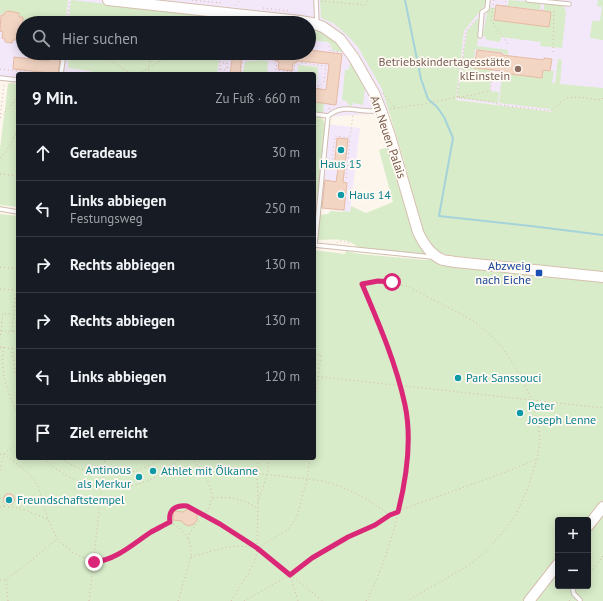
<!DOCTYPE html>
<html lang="de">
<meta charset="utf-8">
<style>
:root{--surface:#171b24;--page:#20242c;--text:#f1f3f6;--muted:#9ea1a6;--line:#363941}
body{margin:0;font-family:"PT Sans",sans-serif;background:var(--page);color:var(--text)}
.controls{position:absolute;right:12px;bottom:12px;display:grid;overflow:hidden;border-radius:4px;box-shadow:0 2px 10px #0003}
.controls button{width:36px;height:36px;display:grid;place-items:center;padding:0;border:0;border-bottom:1px solid var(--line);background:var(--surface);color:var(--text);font:20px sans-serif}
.stop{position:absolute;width:12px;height:12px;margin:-9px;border:3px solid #db2777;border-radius:50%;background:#fff}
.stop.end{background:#db2777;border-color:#fff;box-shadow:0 1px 4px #0008}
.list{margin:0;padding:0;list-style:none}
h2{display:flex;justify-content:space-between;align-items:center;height:52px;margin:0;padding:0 16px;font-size:17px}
h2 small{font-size:13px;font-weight:400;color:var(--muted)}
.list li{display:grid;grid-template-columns:26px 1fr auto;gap:12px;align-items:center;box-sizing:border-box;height:56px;padding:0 16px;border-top:1px solid var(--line)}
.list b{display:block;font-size:15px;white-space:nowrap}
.list p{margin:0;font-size:13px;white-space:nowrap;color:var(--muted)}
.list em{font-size:13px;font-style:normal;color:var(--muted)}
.icon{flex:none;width:22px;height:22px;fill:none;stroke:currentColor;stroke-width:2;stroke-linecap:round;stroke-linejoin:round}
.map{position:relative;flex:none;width:603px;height:601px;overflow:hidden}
.search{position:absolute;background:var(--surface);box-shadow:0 2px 10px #0003;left:16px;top:16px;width:300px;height:44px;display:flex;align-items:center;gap:10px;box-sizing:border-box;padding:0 14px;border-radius:22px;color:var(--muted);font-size:15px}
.panel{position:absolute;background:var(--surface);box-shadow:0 2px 10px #0003;left:16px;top:72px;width:300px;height:388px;border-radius:4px}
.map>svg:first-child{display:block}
.education{fill:#f3e8fa;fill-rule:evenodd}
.green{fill:#d8ecc9;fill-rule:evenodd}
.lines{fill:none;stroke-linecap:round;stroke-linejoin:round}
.stream{stroke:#a5d3da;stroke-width:2}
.building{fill:#f3d5c3;stroke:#e6bba3}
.lane-casing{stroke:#d1beb0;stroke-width:5.5}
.secondary-casing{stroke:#d6c0b0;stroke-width:12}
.path{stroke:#d9b8a5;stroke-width:1;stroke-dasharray:1 3;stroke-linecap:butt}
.lane{stroke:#fff;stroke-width:3.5}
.secondary{stroke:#fff;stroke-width:10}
.route{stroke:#db2777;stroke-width:5}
.education-dot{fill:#8d6e63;stroke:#fffaf3;stroke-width:1.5}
.culture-dot{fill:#0f9aa8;stroke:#fffaf3;stroke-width:1.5}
.transit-dot{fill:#1a4fb4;stroke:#fffaf3;stroke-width:1.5}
.labels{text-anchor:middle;stroke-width:3.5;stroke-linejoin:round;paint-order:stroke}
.education-label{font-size:12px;fill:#785e54;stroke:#fffaf3;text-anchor:end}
.street-label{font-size:12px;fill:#7a5c4d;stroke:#fffaf3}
.culture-label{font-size:12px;fill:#0d838f;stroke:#fffaf3;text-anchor:start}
.transit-label{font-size:12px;fill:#164399;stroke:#fffaf3;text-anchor:end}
</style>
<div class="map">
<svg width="603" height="601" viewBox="0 0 603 601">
<rect width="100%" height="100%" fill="#fdf6ec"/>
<!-- education -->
<path class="education" d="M0,0H603V90L554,112L456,100L423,111L321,117L314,116V74H18V83L0,81ZM23,23H309V53H23Z
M326,124L360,128L350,212L316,208Z"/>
<!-- green -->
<path class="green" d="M0,0H68L66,23H39L23,21V17L19,16V13L5,11L4,15L0,14V17Z
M71,0L204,15L203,19L223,22V23H86L82,18L69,16Z
M320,0H486L485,5L464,31L456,100L553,112L549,109L499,103L502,73L541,78L543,70L554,71L552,83H555L558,59L562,60L560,84L603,88V273L525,265L448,255L441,253L431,247L421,230L404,161L382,89L358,47L347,35L333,23L321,18Z
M509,0L541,3L540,10L507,6Z
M598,0H603V40L590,38L592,21H600L602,7L597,6Z
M544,3L563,5L566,12L562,48L540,46L541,42L501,37L500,42L487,40L483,35L488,7L495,8L494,20L549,27L551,12L544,11Z
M481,15L477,46L508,50V55L503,54V52L475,49L473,68L491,70L490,91L499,92L498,103L457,98L467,31Z
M309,26C321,31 339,39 342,52L332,50L331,45L328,42L309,40Z
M23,37V53H40V56L21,53C19,49 20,41 23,37Z
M69,53H220L217,74H91V71L68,68Z
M260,60L267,61L268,62L267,74H244L243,72L245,62C249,60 254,62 260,60Z
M350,62L365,87L363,105L353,103L352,106L349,105L346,101L342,100L345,70H349Z
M300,65L318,67L317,82L314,81V74H298V66Z
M10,83L18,84V207L0,205V149L8,84Z
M314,102L323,103L324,104L323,112H314Z
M314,116C320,117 323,117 325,124L314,226Z
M391,146L416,240L421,248L426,254L425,255L360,248C357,247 354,244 352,243C344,238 326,240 317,240L319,215L328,214L331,211L343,212V211L350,212L351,206L366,213L393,202L379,150Z
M0,214L18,216V458H314V250L345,254L346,251L360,254L425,260H435L603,281V601H0ZM558,520H588V586H558Z"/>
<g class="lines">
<!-- stream -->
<path class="stream" d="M405,0L421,79L428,99L437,107L444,117L453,138L439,216L531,226L603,235"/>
</g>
<!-- building -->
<path class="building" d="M496,5L551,12L549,27L494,20Z
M8,11L19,13V17H23V33L21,32V34L17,33L16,40H13L12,43L5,42V39L2,38L3,32L0,31L1,15H4L5,12Z
M309,50L342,54L336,105L314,102V88L326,90L329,64L297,61L296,63H293L292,71L278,69L279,61H275L276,58L259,56V53H309Z
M477,50L502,53V55L544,60V58L552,59L550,71L543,70L542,78L502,73L503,71L474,68Z
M51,53H61L58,74L13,69L14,57L49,61Z
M233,53H242L240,74H230Z
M337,138L348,139L343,182L347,183L344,210L322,208L325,180L336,182L338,169L334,168Z
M3.5 499a5.5 5.5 0 1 1 11 0a5.5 5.5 0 1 1-11 0Z
M188,509L194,510L197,514V520L194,524L189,526L184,524L182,521L173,520L174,511L183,512Z"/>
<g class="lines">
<!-- lane casing -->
<g class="lane-casing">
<path id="lane" d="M316,0L317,24
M528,0L569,4
M480,36L482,12L487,9L488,0
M61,74L64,53
M0,78L18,80
M314,114L328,116C342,104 355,111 371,111C374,111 377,110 380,110
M0,209L18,212
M314,245L432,257
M315,245L328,116
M572,586L574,594L580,600"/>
</g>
<!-- secondary casing -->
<g class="secondary-casing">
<path id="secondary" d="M108,0L300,21L312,23L323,27L340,39L354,58L374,93L381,110L390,136L418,232C423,243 430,255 443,260C447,261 451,261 455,262L603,277
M588,526L603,507
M529,601L558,564"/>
</g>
<!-- path -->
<path class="path" d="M192,0L220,3V0
M494,0L491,20L509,46
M321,1L365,5L368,0
M235,5L240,0
M505,6L506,0
M263,8L290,11
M542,10V6
M67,23L70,0
M222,23L223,22H225
M329,46L330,51L340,52
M553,52L554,8
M100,53L131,74
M243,55V57L272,60L277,65
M277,61L276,70L294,72
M294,66L301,63L326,66L324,82L320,86L314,85
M227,67H231
M0,69L42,74
M220,69L226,70L227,63H221
M138,74L175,53
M148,74L151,53
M219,74L221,53
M243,74L241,73L243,57
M293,74L295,63
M314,88L322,89
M383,93L395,108
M457,97L492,102L500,105L551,111L566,98L578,97L601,100L603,98
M459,97L474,95L491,90L492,70
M329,109L330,104
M390,109L429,103L457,97L466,31L477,19
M0,118L4,84
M0,118L18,97
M314,123L319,120
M0,158L6,152L18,130
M334,162L332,161L335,136L350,138L353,114
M0,174L18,176
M346,178L350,139
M337,243L340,241L352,243
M0,267L18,269
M0,289L16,290
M1,331L3,313L13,314
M12,331L18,276
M0,339L1,331L18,332
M0,347L18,349
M3,347C3,357 2,367 4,376C6,389 13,403 18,415
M12,348L15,371L18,384
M314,354L321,355L316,393
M314,376L603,408
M314,393H316L314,416
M0,454H4L18,442
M44,458C81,497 143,498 180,458
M61,458C94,481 129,480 162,458
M192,458C199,467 213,486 212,497C211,503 208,510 204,515C198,522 191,529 188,538L181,529L170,522L169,516L171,511L177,507L182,506H187L193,509L220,524L257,548L290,575L298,601
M199,467L307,479L310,458
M0,470L4,454C16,464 30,471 38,486L48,519L57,539L73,553L94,562H100L117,555L152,532L169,522
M0,498L4,507
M213,498C229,496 243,499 257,508
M258,502L267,475L269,458
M0,507C15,505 34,513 47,519
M258,548L288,529L297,517L307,479C313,480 320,480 326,482C349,488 371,501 390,515
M191,557C210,552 235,542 255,548
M290,575L323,601
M588,576L603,556
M0,580L6,579L19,570L56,540
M6,580L8,601
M89,601L105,458
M178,601L191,557V547L188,538
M231,601L248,574L256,558L257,548L258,502L257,473L258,458
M244,601L290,575L312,558L348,537L375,525L390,515L398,511L503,473L537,459
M366,601C380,576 388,549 396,522C405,484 412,446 406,407C405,399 402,391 400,384C390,349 376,317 362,284L378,281L386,282L409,287L461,314L475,322L491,335L501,346L514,365L522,379L532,400L539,429L540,442L537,459L527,490L516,514L505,530L483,554L469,565L412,598L409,601
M569,601L571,598"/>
<!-- lane -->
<use href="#lane" class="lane"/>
<!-- secondary -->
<use href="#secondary" class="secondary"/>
</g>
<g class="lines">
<!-- route -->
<path class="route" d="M94,562C116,560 133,544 151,532C157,529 164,525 170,522C168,510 175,505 187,506L220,524L257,548L290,575L312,558L348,537L375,525L390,515L398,512C406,480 412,438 405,405C396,363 379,324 362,284L378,281L392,282"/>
</g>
<!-- markers -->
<circle class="education-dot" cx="518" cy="69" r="4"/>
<g class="culture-dot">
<circle cx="341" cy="150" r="4"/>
<circle cx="341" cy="195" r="4"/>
<circle cx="458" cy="378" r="4"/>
<circle cx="520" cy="413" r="4"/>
<circle cx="153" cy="471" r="4"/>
<circle cx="139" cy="477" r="4"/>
<circle cx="9" cy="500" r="4"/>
</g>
<rect class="transit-dot" x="535" y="269" width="8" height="8" rx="2"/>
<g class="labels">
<!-- education labels -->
<g class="education-label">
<text x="510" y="66">Betriebskindertagesstätte<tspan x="510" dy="14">klEinstein</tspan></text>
</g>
<!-- street labels -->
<g class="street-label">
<text transform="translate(388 137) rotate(71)" y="4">Am Neuen Palais</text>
</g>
<!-- culture labels -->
<g class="culture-label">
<text x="341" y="168" text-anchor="middle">Haus 15</text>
<text x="349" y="199">Haus 14</text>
<text x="466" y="382">Park Sanssouci</text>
<text x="528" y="410">Peter<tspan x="528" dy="14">Joseph Lenne</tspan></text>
<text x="131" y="474" text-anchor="end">Antinous<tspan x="131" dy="14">als Merkur</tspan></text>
<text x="161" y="475">Athlet mit Ölkanne</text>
<text x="17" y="504">Freundschaftstempel</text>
</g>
<!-- transit labels -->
<g class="transit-label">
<text x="531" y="270">Abzweig<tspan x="531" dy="14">nach Eiche</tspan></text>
</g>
</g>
</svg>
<div class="controls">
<button>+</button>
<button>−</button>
</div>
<div class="stop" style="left:392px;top:282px"></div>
<div class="stop end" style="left:94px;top:562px"></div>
<div class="search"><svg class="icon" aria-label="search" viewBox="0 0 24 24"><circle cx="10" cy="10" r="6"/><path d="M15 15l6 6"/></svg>Hier suchen</div>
<section class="panel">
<h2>9 Min.<small>Zu Fuß · 660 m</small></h2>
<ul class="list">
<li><svg class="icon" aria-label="ahead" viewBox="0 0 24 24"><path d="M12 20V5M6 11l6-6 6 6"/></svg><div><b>Geradeaus</b></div><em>30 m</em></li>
<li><svg class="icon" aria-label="left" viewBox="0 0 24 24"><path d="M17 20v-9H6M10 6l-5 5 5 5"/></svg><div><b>Links abbiegen</b><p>Festungsweg</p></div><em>250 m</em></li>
<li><svg class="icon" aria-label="right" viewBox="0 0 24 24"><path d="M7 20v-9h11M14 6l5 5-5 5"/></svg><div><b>Rechts abbiegen</b></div><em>130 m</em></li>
<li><svg class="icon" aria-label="right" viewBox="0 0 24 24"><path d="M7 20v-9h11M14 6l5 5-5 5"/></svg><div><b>Rechts abbiegen</b></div><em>130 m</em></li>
<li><svg class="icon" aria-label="left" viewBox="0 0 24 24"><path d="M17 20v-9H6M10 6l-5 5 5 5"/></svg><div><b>Links abbiegen</b></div><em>120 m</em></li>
<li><svg class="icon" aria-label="arrive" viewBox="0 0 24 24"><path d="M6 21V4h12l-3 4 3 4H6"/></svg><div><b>Ziel erreicht</b></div></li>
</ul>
</section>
</div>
